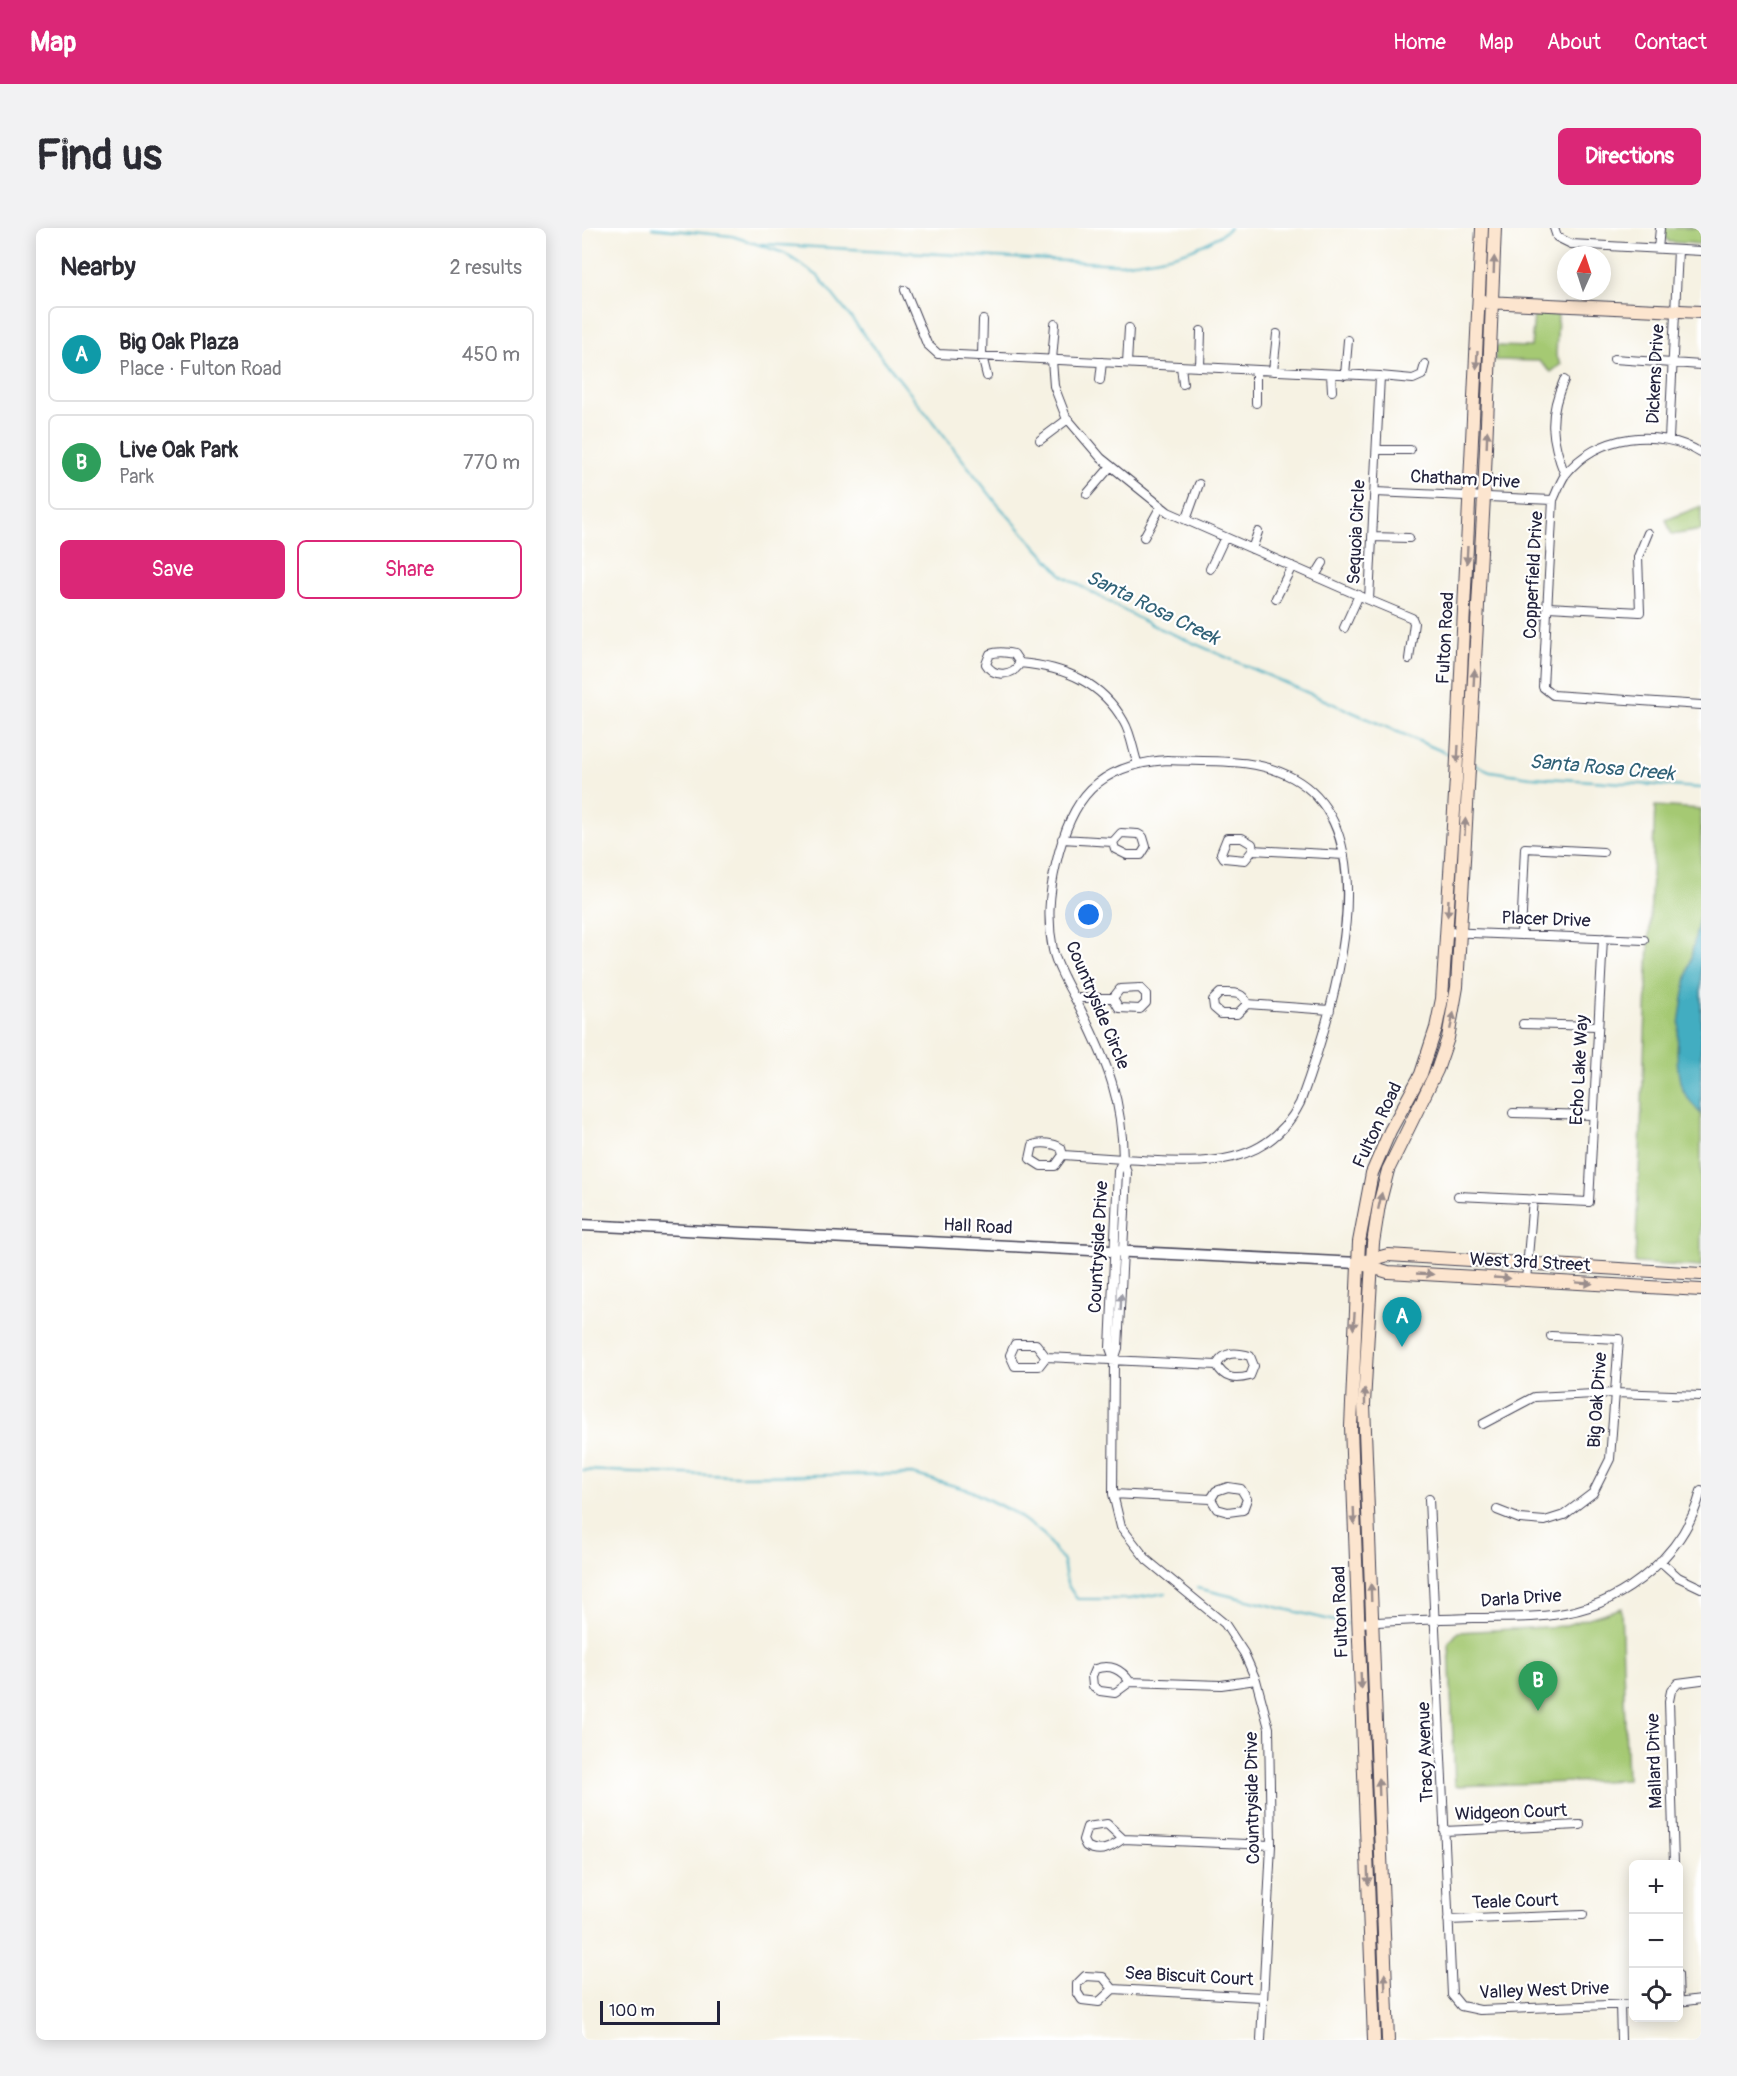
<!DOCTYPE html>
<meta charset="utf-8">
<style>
:root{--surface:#fff;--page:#f2f2f3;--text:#2b2b33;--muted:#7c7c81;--line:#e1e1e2;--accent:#db2777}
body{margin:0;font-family:Pangolin,sans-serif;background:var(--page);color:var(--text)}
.controls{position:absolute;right:18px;bottom:18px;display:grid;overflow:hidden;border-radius:9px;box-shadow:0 3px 15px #0003}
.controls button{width:54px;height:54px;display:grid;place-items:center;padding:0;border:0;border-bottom:2px solid var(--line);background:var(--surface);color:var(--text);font:30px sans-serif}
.compass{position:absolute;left:975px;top:18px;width:54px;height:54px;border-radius:50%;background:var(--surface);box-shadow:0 3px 15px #0003;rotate:3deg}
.scale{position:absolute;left:18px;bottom:15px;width:120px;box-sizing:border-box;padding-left:6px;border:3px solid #22223b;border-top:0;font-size:16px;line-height:21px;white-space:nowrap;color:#22223b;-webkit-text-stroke:4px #fff;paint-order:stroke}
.you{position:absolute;left:507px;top:687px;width:21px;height:21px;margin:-15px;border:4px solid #fff;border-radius:50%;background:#1a73e8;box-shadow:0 0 0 9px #1a73e833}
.badge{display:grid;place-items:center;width:39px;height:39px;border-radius:50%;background:var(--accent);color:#fff;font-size:20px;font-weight:700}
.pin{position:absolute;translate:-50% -50px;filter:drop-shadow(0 2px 3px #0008)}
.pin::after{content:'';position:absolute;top:32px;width:21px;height:18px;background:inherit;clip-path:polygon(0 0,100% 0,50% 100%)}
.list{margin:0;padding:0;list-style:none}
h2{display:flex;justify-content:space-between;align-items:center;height:78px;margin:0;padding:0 24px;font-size:26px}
h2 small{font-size:20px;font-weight:400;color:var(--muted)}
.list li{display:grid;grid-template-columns:39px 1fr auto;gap:18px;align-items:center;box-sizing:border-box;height:96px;margin:0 12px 12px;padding:0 12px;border:2px solid var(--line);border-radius:9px}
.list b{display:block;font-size:22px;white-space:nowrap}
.list p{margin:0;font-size:20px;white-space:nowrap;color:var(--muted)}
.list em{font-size:20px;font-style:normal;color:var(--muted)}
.actions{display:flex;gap:12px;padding:18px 24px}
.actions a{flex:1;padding:14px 0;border:2px solid var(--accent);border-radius:9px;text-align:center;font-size:21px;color:var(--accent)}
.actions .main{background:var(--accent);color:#fff}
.icon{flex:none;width:33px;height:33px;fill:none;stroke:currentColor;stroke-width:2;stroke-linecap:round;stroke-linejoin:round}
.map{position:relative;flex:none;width:1119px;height:1812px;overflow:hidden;border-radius:9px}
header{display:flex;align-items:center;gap:36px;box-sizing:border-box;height:84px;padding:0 30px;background:var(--accent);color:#fff}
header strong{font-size:28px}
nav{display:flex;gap:33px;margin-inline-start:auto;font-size:21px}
.intro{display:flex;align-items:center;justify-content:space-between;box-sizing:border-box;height:144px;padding:0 36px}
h1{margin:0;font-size:42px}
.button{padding:15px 27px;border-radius:9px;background:var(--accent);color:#fff;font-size:21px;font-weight:700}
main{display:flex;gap:36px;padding:0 36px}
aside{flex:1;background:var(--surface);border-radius:9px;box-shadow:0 3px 15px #0003}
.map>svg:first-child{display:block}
.green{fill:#a5c973;stroke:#647657;stroke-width:1.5}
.water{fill:#42adc1;stroke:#32687e;stroke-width:1.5}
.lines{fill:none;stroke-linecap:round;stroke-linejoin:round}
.stream{stroke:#42adc1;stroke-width:2}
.minor-casing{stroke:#424154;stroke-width:10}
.tertiary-casing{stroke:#424154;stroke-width:13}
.secondary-casing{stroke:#424154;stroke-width:14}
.minor{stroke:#fff;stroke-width:8}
.tertiary{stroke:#fff;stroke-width:10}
.secondary{stroke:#fce5cf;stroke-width:12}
.oneway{fill:#9a8d8c}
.oneway2{fill:#9c9ca7}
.labels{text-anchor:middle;stroke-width:4.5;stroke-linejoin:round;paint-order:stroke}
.street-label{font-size:18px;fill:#22223b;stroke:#fff}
.water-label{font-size:20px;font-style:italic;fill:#306177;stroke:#fff}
</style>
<header>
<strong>Map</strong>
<nav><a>Home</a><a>Map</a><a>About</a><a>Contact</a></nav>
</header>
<div class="intro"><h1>Find us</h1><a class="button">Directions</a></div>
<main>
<aside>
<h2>Nearby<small>2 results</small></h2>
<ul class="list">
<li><span class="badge" style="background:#0f9aa8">A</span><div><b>Big Oak Plaza</b><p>Place · Fulton Road</p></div><em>450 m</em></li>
<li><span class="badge" style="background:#2e9e5b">B</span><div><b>Live Oak Park</b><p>Park</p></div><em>770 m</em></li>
</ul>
<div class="actions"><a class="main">Save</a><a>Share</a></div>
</aside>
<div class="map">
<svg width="1119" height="1812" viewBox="0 0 1119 1812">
<rect width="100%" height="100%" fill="#fff"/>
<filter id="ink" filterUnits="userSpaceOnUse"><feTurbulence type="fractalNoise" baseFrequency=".0167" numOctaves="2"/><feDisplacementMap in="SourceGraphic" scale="12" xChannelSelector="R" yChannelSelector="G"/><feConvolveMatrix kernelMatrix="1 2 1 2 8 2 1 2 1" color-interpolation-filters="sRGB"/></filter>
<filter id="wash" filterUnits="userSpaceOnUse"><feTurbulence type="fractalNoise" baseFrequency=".008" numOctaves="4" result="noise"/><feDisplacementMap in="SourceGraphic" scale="24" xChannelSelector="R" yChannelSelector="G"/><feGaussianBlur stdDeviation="1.35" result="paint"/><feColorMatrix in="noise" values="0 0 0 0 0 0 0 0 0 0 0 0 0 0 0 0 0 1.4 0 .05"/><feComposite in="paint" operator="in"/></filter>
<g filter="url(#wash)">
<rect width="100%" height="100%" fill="#f6f2e3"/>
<!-- green -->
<path class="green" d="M1083,0H1119V16L1087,14L1083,9Z
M952,86L976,87L974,128L979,136L969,144L957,133L913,132L914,118L949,119Z
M1119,278V302L1090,307L1084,292Z
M1073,578L1119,581V1039L1053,1035Z
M1039,1380L1045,1552L873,1558L867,1415L876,1404L981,1398Z"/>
<!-- water -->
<path class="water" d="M1119,678V886C1112,878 1104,870 1100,860C1084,817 1112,725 1119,678Z"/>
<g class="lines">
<!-- stream -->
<path class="stream" d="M70,0L150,8L202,25L236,48L417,278L481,348L561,393L871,528
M179,16L538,36C578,31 616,26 648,0
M893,537L908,543L949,549L1119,560
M0,1242L155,1248L330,1246L387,1262L431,1284L461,1306L481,1333L485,1356L495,1371H547L584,1365
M615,1360L765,1396"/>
</g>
</g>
<g filter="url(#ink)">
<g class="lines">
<!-- minor casing -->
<g class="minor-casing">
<path id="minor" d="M972,0L975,9L989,16L1119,23
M1076,21L1078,0
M323,62L345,116L356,126L798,148L787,372L586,284L519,230L484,189L472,158L470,132L473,96
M401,92L400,128L405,148
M1032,131L1119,137
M545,135L547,100
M599,138L601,156
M618,139L619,103
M674,142V175
M691,143L695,106
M749,146L750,163
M763,147L766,112
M798,148L831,151L840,147L843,136
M518,152L520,134
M982,152C966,188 969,211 983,247
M1087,211L1096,22
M458,212L486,191
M795,222H828
M1119,225C1077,199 1015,206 983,247C978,254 975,264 971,272L961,459L971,467L1119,477
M793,264L971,272
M505,266L529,238
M604,292L617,256
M562,309L579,278
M790,309L827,310
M670,321L676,304
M628,341L643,309
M733,348L741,335
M694,370L710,338
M787,372L830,390L832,395L827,431
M966,379L1058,384L1056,329L1066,305
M762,400L777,367
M438,435C431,448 412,450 404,436L408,426C416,423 424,424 432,426L438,435C482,439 520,454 542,494C549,506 551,522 555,534
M585,532C626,534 674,529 711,550C810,605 748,793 718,875C682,947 608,934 541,931C540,870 526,837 500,784C490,764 476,743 471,722C465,692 467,666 474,636C489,570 515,537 585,532Z
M480,611L531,614L533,621L545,627H559L564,619L561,609L556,606L539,605L531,614
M671,622L663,632L642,630L639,625L645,610H660L670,616L671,622L762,627
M864,704L1062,712
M939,707L943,620L1021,624
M493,770H531L537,780L558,781L564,775V766L558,760L538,761L531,770
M665,776L655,786H639L632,780L631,772L638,765C650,765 661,763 665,776L748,782
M941,796L1015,798
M931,885L1011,887
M481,927L473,938H459L448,931L451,917C459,914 472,915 479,920L481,927L541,931
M541,931L545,945L536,1120L532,1132L531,1266L539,1299L565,1332L643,1396L662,1425L674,1452L687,1500L689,1617L679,1812
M876,968L1007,974L1021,710
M944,1052L951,971
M464,1129L457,1138H433L428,1127L433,1116H454L464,1129L635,1137C642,1151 653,1152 668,1148L672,1138L668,1128C654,1124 642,1123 635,1137
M532,1131L528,1120L536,943L541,931
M901,1196L952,1169L1032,1165L1119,1168
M531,1266L629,1271L635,1281L646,1284L661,1282L665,1271L659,1261L646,1259L634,1263L629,1271
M847,1271L870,1767L879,1778L898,1782L1052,1776
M915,1282L938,1291L963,1293L982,1287L1011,1265L1028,1231L1037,1111L969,1108
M1078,1333L1096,1349L1119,1360
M776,1395C815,1393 853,1391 891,1390C921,1389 953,1391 983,1385C1045,1374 1103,1325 1119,1263
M548,1454L533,1465L518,1463L511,1458L510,1448L513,1441C529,1436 539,1441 548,1454L639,1457L674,1452
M862,1603L998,1597
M541,1611C528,1620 519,1626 504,1618L501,1612L505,1599L525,1596L541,1611L689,1617
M1092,1636L1087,1473L1089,1463L1096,1455L1119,1452
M866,1692L1001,1687
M1096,1747L1097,1773
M531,1761L517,1774L500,1772L495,1764V1756L503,1748L521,1749L531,1761L680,1769
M1096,1774L1119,1771
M1038,1776L1039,1812"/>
</g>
<!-- tertiary casing -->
<g class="tertiary-casing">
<path id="tertiary" d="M0,997L776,1035"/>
</g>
<!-- secondary casing -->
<g class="secondary-casing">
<path id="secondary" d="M904,74L1119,84
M783,1033L806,1027L1119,1046
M783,1037L806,1044L1119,1062
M792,1812L769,1199L777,1014L790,945L808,903L839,846L854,800L860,771L874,551L900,0
M806,1812L782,1176L791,1015L797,977L806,942L855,842L866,810L875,759L902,269L913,0"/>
</g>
<!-- minor -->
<use href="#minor" class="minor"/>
<!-- tertiary -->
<use href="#tertiary" class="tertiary"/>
<!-- secondary -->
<use href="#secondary" class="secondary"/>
</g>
<!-- one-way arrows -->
<defs><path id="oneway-solid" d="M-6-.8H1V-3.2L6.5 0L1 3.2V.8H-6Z" transform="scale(1.5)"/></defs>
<g class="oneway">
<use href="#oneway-solid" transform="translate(912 37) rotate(-88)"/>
<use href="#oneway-solid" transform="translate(895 132) rotate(93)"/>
<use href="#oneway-solid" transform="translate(905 211) rotate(-88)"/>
<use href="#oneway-solid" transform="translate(885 327) rotate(93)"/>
<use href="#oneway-solid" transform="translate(892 450) rotate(-87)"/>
<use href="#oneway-solid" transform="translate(876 526) rotate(93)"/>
<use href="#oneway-solid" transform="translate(883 599) rotate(-87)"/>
<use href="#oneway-solid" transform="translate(866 680) rotate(93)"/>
<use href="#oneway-solid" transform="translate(870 793) rotate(-78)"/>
<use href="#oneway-solid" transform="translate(798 973) rotate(-78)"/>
<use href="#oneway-solid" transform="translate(843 1046) rotate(3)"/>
<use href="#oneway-solid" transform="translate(920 1050) rotate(3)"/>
<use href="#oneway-solid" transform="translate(1002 1055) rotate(4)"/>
<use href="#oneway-solid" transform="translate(772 1093) rotate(94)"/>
<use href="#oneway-solid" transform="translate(783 1169) rotate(-90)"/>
<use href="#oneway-solid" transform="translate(772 1288) rotate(88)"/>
<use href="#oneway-solid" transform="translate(789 1364) rotate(-92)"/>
<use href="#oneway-solid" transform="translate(779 1453) rotate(88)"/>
<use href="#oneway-solid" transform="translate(797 1559) rotate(-92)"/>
<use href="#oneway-solid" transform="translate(786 1648) rotate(88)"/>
<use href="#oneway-solid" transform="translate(803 1754) rotate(-92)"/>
</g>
<use class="oneway2" href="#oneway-solid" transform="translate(539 1074) rotate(-87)"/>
</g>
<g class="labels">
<!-- street labels -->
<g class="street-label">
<text transform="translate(1073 146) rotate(-87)" y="6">Dickens Drive</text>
<text transform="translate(883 251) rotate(3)" y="6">Chatham Drive</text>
<text transform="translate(774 304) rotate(-87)" y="6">Sequoia Circle</text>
<text transform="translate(951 347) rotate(-87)" y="6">Copperfield Drive</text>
<text transform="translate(863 410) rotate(-87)" y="6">Fulton Road</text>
<text transform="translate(964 691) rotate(2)" y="6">Placer Drive</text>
<text transform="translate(516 777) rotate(67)" y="6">Countryside Circle</text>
<text transform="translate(997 842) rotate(-87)" y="6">Echo Lake Way</text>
<text transform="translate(795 897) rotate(-65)" y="6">Fulton Road</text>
<text transform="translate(396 998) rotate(3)" y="6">Hall Road</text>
<text transform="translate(516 1019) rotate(-87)" y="6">Countryside Drive</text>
<text transform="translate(948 1034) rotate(3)" y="6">West 3rd Street</text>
<text transform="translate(1015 1172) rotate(-86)" y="6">Big Oak Drive</text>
<text transform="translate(939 1370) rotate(-4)" y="6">Darla Drive</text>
<text transform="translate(758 1384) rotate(-92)" y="6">Fulton Road</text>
<text transform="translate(843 1524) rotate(-92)" y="6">Tracy Avenue</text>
<text transform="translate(1072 1533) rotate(-92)" y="6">Mallard Drive</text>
<text transform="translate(670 1570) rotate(-91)" y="6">Countryside Drive</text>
<text transform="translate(929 1584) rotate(-2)" y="6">Widgeon Court</text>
<text transform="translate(933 1673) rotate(-2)" y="6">Teale Court</text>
<text transform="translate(607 1748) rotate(3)" y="6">Sea Biscuit Court</text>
<text transform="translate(962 1762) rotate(-2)" y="6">Valley West Drive</text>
</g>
<!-- water labels -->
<g class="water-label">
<text transform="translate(571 379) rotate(26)" y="7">Santa Rosa Creek</text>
<text transform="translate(1020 539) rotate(5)" y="7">Santa Rosa Creek</text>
</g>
</g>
</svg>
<div class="controls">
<button>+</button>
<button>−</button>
<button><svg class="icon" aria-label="locate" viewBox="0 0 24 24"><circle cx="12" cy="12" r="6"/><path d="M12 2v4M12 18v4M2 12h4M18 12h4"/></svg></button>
</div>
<svg class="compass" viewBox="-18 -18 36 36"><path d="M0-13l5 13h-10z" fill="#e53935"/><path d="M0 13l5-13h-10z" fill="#7c7c81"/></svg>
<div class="scale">100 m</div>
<div class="you"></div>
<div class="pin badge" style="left:820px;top:1119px;background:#0f9aa8">A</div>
<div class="pin badge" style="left:956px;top:1483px;background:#2e9e5b">B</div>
</div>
</main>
